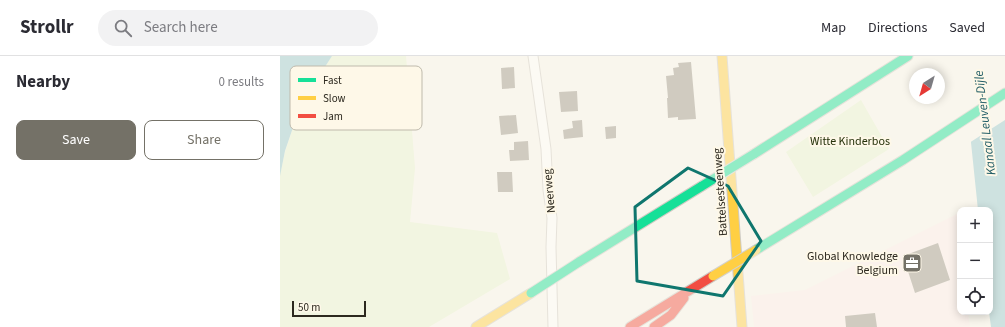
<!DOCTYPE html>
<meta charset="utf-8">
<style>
:root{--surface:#fff;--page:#f2f2f3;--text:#2b2b33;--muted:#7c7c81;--line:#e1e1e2;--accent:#747167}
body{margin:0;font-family:"Source Sans 3",sans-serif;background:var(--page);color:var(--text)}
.controls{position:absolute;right:12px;bottom:12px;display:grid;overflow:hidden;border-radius:8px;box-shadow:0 2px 10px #0003}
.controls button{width:36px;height:36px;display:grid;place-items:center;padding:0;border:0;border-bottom:1px solid var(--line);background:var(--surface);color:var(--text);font:20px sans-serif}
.compass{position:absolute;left:629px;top:12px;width:36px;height:36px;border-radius:50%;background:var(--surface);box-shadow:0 2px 10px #0003;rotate:217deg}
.scale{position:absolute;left:12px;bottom:10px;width:74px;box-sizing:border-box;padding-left:4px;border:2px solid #2d291f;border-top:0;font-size:11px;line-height:14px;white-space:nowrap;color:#2d291f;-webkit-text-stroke:3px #fef8e8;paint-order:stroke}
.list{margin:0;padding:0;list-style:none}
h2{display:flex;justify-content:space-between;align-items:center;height:52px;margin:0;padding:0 16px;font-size:17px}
h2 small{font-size:13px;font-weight:400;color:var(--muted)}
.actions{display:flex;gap:8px;padding:12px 16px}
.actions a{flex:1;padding:9px 0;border:1px solid var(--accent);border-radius:8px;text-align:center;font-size:14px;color:var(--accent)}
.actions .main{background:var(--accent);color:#fff}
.icon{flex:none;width:22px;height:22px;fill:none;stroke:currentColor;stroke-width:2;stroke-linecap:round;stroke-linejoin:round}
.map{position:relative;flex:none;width:725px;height:271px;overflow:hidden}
header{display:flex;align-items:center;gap:24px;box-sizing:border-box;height:56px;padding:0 20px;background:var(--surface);border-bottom:1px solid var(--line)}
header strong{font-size:19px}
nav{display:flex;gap:22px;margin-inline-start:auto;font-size:14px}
.search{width:280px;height:36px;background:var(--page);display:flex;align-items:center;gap:10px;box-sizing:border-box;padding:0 14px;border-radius:22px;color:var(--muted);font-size:15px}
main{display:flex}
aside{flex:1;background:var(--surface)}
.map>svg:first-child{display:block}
.commercial{fill:#fceeeb}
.green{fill:#e9f3d2}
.water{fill:#99cbd0}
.pier{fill:#f9f6ed}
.building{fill:#9e988b}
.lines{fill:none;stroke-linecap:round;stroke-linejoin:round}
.street-casing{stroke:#cfcbc3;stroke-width:11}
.fast-casing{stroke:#cfcbc3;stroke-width:11}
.slow-casing{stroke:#cfcbc3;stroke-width:11}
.jam-casing{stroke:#cfcbc3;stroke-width:11}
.street{stroke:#fefefc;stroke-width:9}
.fast{stroke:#16e098;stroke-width:9}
.slow{stroke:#ffcf43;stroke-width:9}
.jam{stroke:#f24e42;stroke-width:9}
.fast-bridge-casing{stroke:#d3d1cc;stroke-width:11;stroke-linecap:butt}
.slow-bridge-casing{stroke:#d3d1cc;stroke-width:11;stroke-linecap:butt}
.fast-bridge{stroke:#16e098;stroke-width:9}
.slow-bridge{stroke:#ffcf43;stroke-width:9}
.marked{fill:none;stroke:#0f766e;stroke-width:3;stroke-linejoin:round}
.labels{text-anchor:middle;stroke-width:4;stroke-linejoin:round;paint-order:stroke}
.park-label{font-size:12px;fill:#25310a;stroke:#fef8e8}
.street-label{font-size:12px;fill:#2d291f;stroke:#fef8e8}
.poi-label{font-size:12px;fill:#2d291f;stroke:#fef8e8;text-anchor:end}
.water-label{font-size:13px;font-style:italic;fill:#205c65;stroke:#fef8e8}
.key{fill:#fef8e8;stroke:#bfbaac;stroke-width:1}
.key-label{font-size:11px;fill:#2d291f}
</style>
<header>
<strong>Strollr</strong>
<div class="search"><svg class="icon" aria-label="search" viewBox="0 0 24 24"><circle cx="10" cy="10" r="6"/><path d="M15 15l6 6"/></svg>Search here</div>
<nav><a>Map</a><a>Directions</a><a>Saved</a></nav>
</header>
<main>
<aside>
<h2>Nearby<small>0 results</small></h2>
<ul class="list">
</ul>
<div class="actions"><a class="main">Save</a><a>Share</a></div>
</aside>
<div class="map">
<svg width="725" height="271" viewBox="0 0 725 271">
<rect width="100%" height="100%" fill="#f9f6ed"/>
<!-- commercial -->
<path class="commercial" d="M677,158L680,186V256H688L690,271H474L471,240L525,234Z"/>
<!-- green -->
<path class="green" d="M52,0H126L135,112L130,166L217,177L230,223L149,271H0V119L5,96L21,47Z
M581,44L609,93L533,141L506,96Z"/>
<!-- water -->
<path class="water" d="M0,0H52L21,48L5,95L0,120Z
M682,0H725V271H711L709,256H710V154H698Z"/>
<!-- pier -->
<path class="pier" d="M680,0H725V64L689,87Z"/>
<!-- building -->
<path class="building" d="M411,6L416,63L398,64V61L388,62L387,42H388L386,20L394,19L393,12L399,11L398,7Z
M234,11L235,32L222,33L221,12Z
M297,35L298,55L281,56L279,36Z
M236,59L238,77L221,79L219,60Z
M302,64L303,81L284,83L283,74L293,72L292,65Z
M336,70V82L326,83L325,71Z
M248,85L249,104L230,105L229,94H234V86Z
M217,116H232L233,136H218Z
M658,187L670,224L635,237L623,200Z
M595,257L597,271H566L565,260Z"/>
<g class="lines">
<!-- street casing -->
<g class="street-casing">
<path id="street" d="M253,0L266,93L268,134L272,162L271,191L273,271"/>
</g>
<!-- fast casing -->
<g class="fast-casing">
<path id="fast" d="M474,98L628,0
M476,194L623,104L725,37
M299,206L422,130"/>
</g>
<!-- slow casing -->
<g class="slow-casing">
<path id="slow" d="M442,0L462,271
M196,271L251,237"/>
</g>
<!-- jam casing -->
<g class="jam-casing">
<path id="jam" d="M350,271L433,220
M374,271L391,259L404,242"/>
</g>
<!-- street -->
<use href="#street" class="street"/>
<!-- fast -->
<use href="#fast" class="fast"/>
<!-- slow -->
<use href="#slow" class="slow"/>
<!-- jam -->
<use href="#jam" class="jam"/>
<!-- fast-bridge casing -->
<g class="fast-bridge-casing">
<path id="fast-bridge" d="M422,130L474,98
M251,237L299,206"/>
</g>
<!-- slow-bridge casing -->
<g class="slow-bridge-casing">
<path id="slow-bridge" d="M433,220L476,194"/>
</g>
<!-- fast-bridge -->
<use href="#fast-bridge" class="fast-bridge"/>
<!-- slow-bridge -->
<use href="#slow-bridge" class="slow-bridge"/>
</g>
<!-- marked area -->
<path d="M0 0H725V271H0ZM408,112L448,130L481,185L443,240L357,225L355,151Z" fill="#f9f6ed" fill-opacity=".55" fill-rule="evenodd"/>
<path class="marked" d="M408,112L448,130L481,185L443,240L357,225L355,151Z"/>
<!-- icons -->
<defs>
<g id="office-square" transform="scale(1)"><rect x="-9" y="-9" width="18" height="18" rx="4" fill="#747167" stroke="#fef8e8"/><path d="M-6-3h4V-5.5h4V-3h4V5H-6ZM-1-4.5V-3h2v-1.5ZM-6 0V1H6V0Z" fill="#fff"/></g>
</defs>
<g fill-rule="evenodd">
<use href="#office-square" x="632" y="207"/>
</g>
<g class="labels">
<!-- park labels -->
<g class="park-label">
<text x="570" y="89">Witte Kinderbos</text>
</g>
<!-- street labels -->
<g class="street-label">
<text transform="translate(269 135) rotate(-95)" y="4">Neerweg</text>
<text transform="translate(440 136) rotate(-94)" y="4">Battelsesteenweg</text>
</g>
<!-- poi labels -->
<g class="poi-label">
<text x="618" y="204">Global Knowledge<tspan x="618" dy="14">Belgium</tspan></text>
</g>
<!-- water labels -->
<g class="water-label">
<text transform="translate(704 67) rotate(-97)" y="5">Kanaal Leuven-Dijle</text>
</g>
</g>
<!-- legend -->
<rect x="10" y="10" width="132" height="64" rx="6" class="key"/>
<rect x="18" y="22" width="18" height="4" fill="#16e098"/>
<rect x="18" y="40" width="18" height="4" fill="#ffcf43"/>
<rect x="18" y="58" width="18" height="4" fill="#f24e42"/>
<g class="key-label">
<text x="43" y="28">Fast</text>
<text x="43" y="46">Slow</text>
<text x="43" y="64">Jam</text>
</g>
</svg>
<div class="controls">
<button>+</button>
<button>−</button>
<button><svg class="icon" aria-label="locate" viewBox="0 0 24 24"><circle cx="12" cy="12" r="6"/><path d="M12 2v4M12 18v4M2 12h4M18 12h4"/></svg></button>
</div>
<svg class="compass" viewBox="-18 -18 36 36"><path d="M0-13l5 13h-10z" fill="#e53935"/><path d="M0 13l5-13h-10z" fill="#7c7c81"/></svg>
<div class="scale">50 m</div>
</div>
</main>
